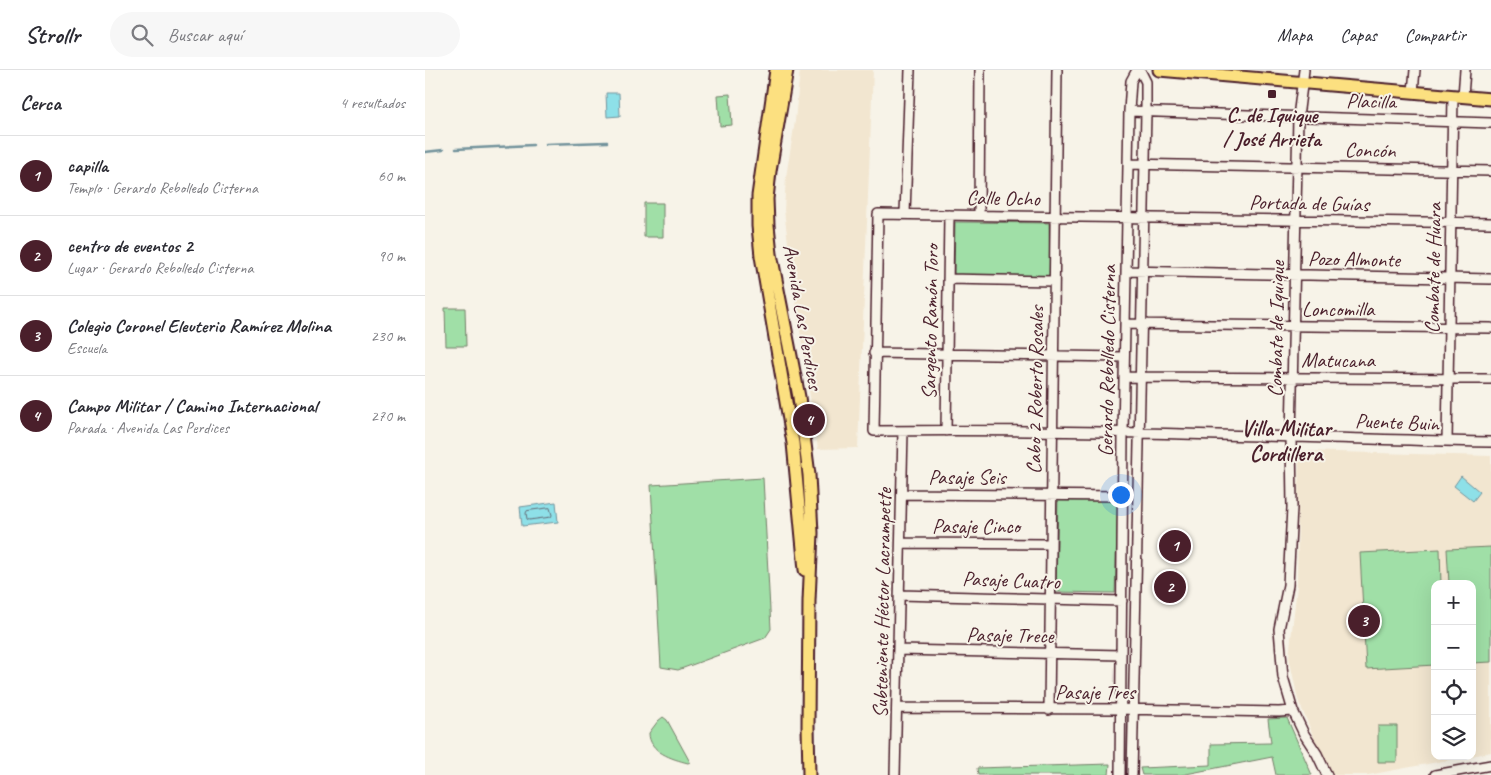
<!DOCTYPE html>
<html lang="es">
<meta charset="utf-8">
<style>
:root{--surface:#fff;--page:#f7f7f7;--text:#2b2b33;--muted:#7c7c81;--line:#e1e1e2;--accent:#4a1f2b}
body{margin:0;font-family:Caveat,sans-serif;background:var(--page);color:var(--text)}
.controls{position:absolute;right:15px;bottom:15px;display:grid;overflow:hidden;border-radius:10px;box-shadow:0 5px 20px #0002}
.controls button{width:45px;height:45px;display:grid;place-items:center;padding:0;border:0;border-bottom:1px solid var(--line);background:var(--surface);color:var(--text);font:25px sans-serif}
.you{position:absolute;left:695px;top:424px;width:18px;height:18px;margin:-12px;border:4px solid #fff;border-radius:50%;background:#1a73e8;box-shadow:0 0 0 8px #1a73e833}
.badge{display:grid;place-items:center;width:32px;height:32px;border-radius:50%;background:var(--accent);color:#fff;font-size:16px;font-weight:700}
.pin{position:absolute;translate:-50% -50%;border:2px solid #fff;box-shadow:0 1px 5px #0006}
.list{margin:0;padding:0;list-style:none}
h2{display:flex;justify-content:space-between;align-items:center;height:65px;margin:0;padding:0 20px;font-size:21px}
h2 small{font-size:16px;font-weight:400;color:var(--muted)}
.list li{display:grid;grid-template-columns:32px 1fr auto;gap:15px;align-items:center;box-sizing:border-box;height:80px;padding:0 20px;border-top:1px solid var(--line)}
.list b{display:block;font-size:19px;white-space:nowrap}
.list p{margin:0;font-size:16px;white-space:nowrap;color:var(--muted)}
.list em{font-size:16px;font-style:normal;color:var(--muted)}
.icon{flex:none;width:28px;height:28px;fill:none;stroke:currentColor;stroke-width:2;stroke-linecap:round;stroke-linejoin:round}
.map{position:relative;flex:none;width:1066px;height:705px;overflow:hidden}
header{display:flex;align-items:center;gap:30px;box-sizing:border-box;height:70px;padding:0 25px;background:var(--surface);border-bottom:1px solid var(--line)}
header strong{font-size:24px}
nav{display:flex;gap:28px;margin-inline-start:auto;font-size:18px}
.search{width:350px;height:45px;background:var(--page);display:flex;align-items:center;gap:12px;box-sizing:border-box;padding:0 18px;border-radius:28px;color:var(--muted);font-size:19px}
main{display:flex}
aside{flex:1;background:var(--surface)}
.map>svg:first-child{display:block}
.built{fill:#f2e6d0}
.green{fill:#a0dfa7;stroke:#757f69}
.water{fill:#8ee0e8;stroke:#73939c}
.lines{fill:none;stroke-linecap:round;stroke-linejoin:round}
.shore{stroke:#656c77;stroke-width:1}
.stream{stroke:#73939c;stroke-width:2.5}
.minor-casing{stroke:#4a1f2b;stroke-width:12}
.major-casing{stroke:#4a1f2b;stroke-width:15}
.minor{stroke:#f7f3e8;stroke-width:9}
.major{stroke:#fce080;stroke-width:11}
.poi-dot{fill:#4a1f2b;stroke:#f7f3e8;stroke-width:2}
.labels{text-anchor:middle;stroke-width:4;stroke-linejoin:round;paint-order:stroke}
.street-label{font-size:21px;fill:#4a1f2b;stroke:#f7f3e8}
.poi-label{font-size:21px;font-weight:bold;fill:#4a1f2b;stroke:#f7f3e8}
.neighbourhood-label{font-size:22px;font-weight:bold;fill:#4a1f2b;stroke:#f7f3e8}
</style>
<header>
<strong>Strollr</strong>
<div class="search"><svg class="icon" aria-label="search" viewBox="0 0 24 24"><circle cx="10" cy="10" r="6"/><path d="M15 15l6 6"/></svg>Buscar aquí</div>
<nav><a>Mapa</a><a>Capas</a><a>Compartir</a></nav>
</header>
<main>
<aside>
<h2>Cerca<small>4 resultados</small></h2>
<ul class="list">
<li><span class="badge">1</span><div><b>capilla</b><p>Templo · Gerardo Rebolledo Cisterna</p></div><em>60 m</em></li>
<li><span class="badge">2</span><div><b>centro de eventos 2</b><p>Lugar · Gerardo Rebolledo Cisterna</p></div><em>90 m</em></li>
<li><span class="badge">3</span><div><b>Colegio Coronel Eleuterio Ramírez Molina</b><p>Escuela</p></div><em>230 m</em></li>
<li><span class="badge">4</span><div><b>Campo Militar / Camino Internacional</b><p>Parada · Avenida Las Perdices</p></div><em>270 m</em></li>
</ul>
</aside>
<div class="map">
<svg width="1066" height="705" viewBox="0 0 1066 705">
<rect width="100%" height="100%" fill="#f7f3e8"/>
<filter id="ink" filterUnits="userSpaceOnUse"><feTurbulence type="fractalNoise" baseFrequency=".02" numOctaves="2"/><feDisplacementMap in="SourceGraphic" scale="10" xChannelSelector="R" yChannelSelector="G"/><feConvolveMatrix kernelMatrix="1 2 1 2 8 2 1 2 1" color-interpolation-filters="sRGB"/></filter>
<g filter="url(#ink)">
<!-- built -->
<path class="built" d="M375,0H448L433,378L393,379L369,222L359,140L361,107L370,51Z
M874,381L1066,386V682L1047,686V514H1010V686H1045L943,705H905L873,630L864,587L872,516Z"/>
<!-- green -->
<path class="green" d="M305,24L307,55L295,56L293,25Z
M219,133H238V167H219Z
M530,152L624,153L625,207L529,206Z
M20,238H40L41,276H21Z
M338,408L346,559L340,568L253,600L236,597L226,415Z
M633,428L693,430L690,523L631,522Z
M1066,477V592L1047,593V514H1024L1022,479Z
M1015,479L1016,514H1010V595L941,599L935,483Z
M238,647L242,650L265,692L263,693C247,689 224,682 224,663L233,651Z
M862,648L887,705H851L847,687L756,705H717L715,698L786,695V674L846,673L843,649Z
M953,656H972V692H953Z
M685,694L684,705H553L552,698Z"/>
<!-- water -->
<path class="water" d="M181,23H194L195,46L182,47Z
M1036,406L1055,422L1048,431L1029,416Z
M131,432L133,452L97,456L95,437Z"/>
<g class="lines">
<!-- shore -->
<path class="shore" d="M125,438L127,445L126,447L104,450L102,449L101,443L102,441Z"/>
<!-- stream -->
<path class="stream" d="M121,74L182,72
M31,79L108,75
M0,82L18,80"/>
<!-- minor casing -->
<g class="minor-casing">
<path id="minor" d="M879,0L873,47L866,367L867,438L863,515L854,559L858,607L868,641L879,664L892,684L902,705
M988,22L990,0
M1038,26L1040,0
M704,41L1066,53
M703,94L1066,101
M480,144L485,0
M554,145L555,0
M1066,153L453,144L449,361C654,358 860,368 1066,372
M701,201L1066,209
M523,209L629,211
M700,254L1066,258
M449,283L699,287
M699,307L1066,309
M521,361L524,145
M1022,371L1028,26
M478,424L697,426
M477,473L626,474
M475,525L697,531
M474,580L696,585
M472,638L695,639L854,642L868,641
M624,640L632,0
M470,705L478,361
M695,705L698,364L704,41L706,11L712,0
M707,705L721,42V12L715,0
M1010,705L1066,695"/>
</g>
<!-- major casing -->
<g class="major-casing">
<path id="major" d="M351,0L333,126V156L336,186L368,373L380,500
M362,0L345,101L342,129L343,155L346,184L374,327L384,405L387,463L384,531L383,656L384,705
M734,0L1066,29"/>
</g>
<!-- minor -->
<use href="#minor" class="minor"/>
<!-- major -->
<use href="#major" class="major"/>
</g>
</g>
<!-- markers -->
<rect class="poi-dot" x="842" y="19" width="10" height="10" rx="2.5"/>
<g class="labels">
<!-- street labels -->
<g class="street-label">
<text transform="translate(946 31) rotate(1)" y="7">Placilla</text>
<text transform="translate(945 80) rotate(1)" y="7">Concón</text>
<text transform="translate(578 128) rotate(1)" y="7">Calle Ocho</text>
<text transform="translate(884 133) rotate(1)" y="7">Portada de Guías</text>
<text transform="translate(929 189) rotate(1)" y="7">Pozo Almonte</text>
<text transform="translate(1008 198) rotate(-89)" y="7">Combate de Huara</text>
<text x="913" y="246">Loncomilla</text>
<text transform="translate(378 247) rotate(80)" y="7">Avenida Las Perdices</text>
<text transform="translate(505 252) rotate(-89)" y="7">Sargento Ramón Toro</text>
<text transform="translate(851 259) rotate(-89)" y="7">Combate de Iquique</text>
<text x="913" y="297">Matucana</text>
<text transform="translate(682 291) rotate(-89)" y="7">Gerardo Rebolledo Cisterna</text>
<text transform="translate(610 320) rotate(-89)" y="7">Cabo 2 Roberto Rosales</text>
<text transform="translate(972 352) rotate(2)" y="7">Puente Buin</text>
<text x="542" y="414">Pasaje Seis</text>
<text x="551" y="463">Pasaje Cinco</text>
<text transform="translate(586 510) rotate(2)" y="7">Pasaje Cuatro</text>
<text transform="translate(457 533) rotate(-89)" y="7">Subteniente Héctor Lacrampette</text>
<text transform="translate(585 565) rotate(1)" y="7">Pasaje Trece</text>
<text x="670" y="629">Pasaje Tres</text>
</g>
<!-- poi labels -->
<g class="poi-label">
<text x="847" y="52">C. de Iquique<tspan x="847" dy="24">/ José Arrieta</tspan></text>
</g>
<!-- neighbourhood labels -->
<g class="neighbourhood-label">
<text x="861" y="366">Villa Militar<tspan x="861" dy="25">Cordillera</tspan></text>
</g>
</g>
</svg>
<div class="controls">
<button>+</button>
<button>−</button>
<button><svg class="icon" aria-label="locate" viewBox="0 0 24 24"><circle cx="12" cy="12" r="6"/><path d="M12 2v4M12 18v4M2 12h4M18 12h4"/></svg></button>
<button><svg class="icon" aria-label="layers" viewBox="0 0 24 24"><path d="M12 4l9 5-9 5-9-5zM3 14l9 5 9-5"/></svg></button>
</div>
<div class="you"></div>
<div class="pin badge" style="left:750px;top:476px">1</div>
<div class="pin badge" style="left:745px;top:517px">2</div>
<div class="pin badge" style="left:939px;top:551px">3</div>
<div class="pin badge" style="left:384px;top:350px">4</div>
</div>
</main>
